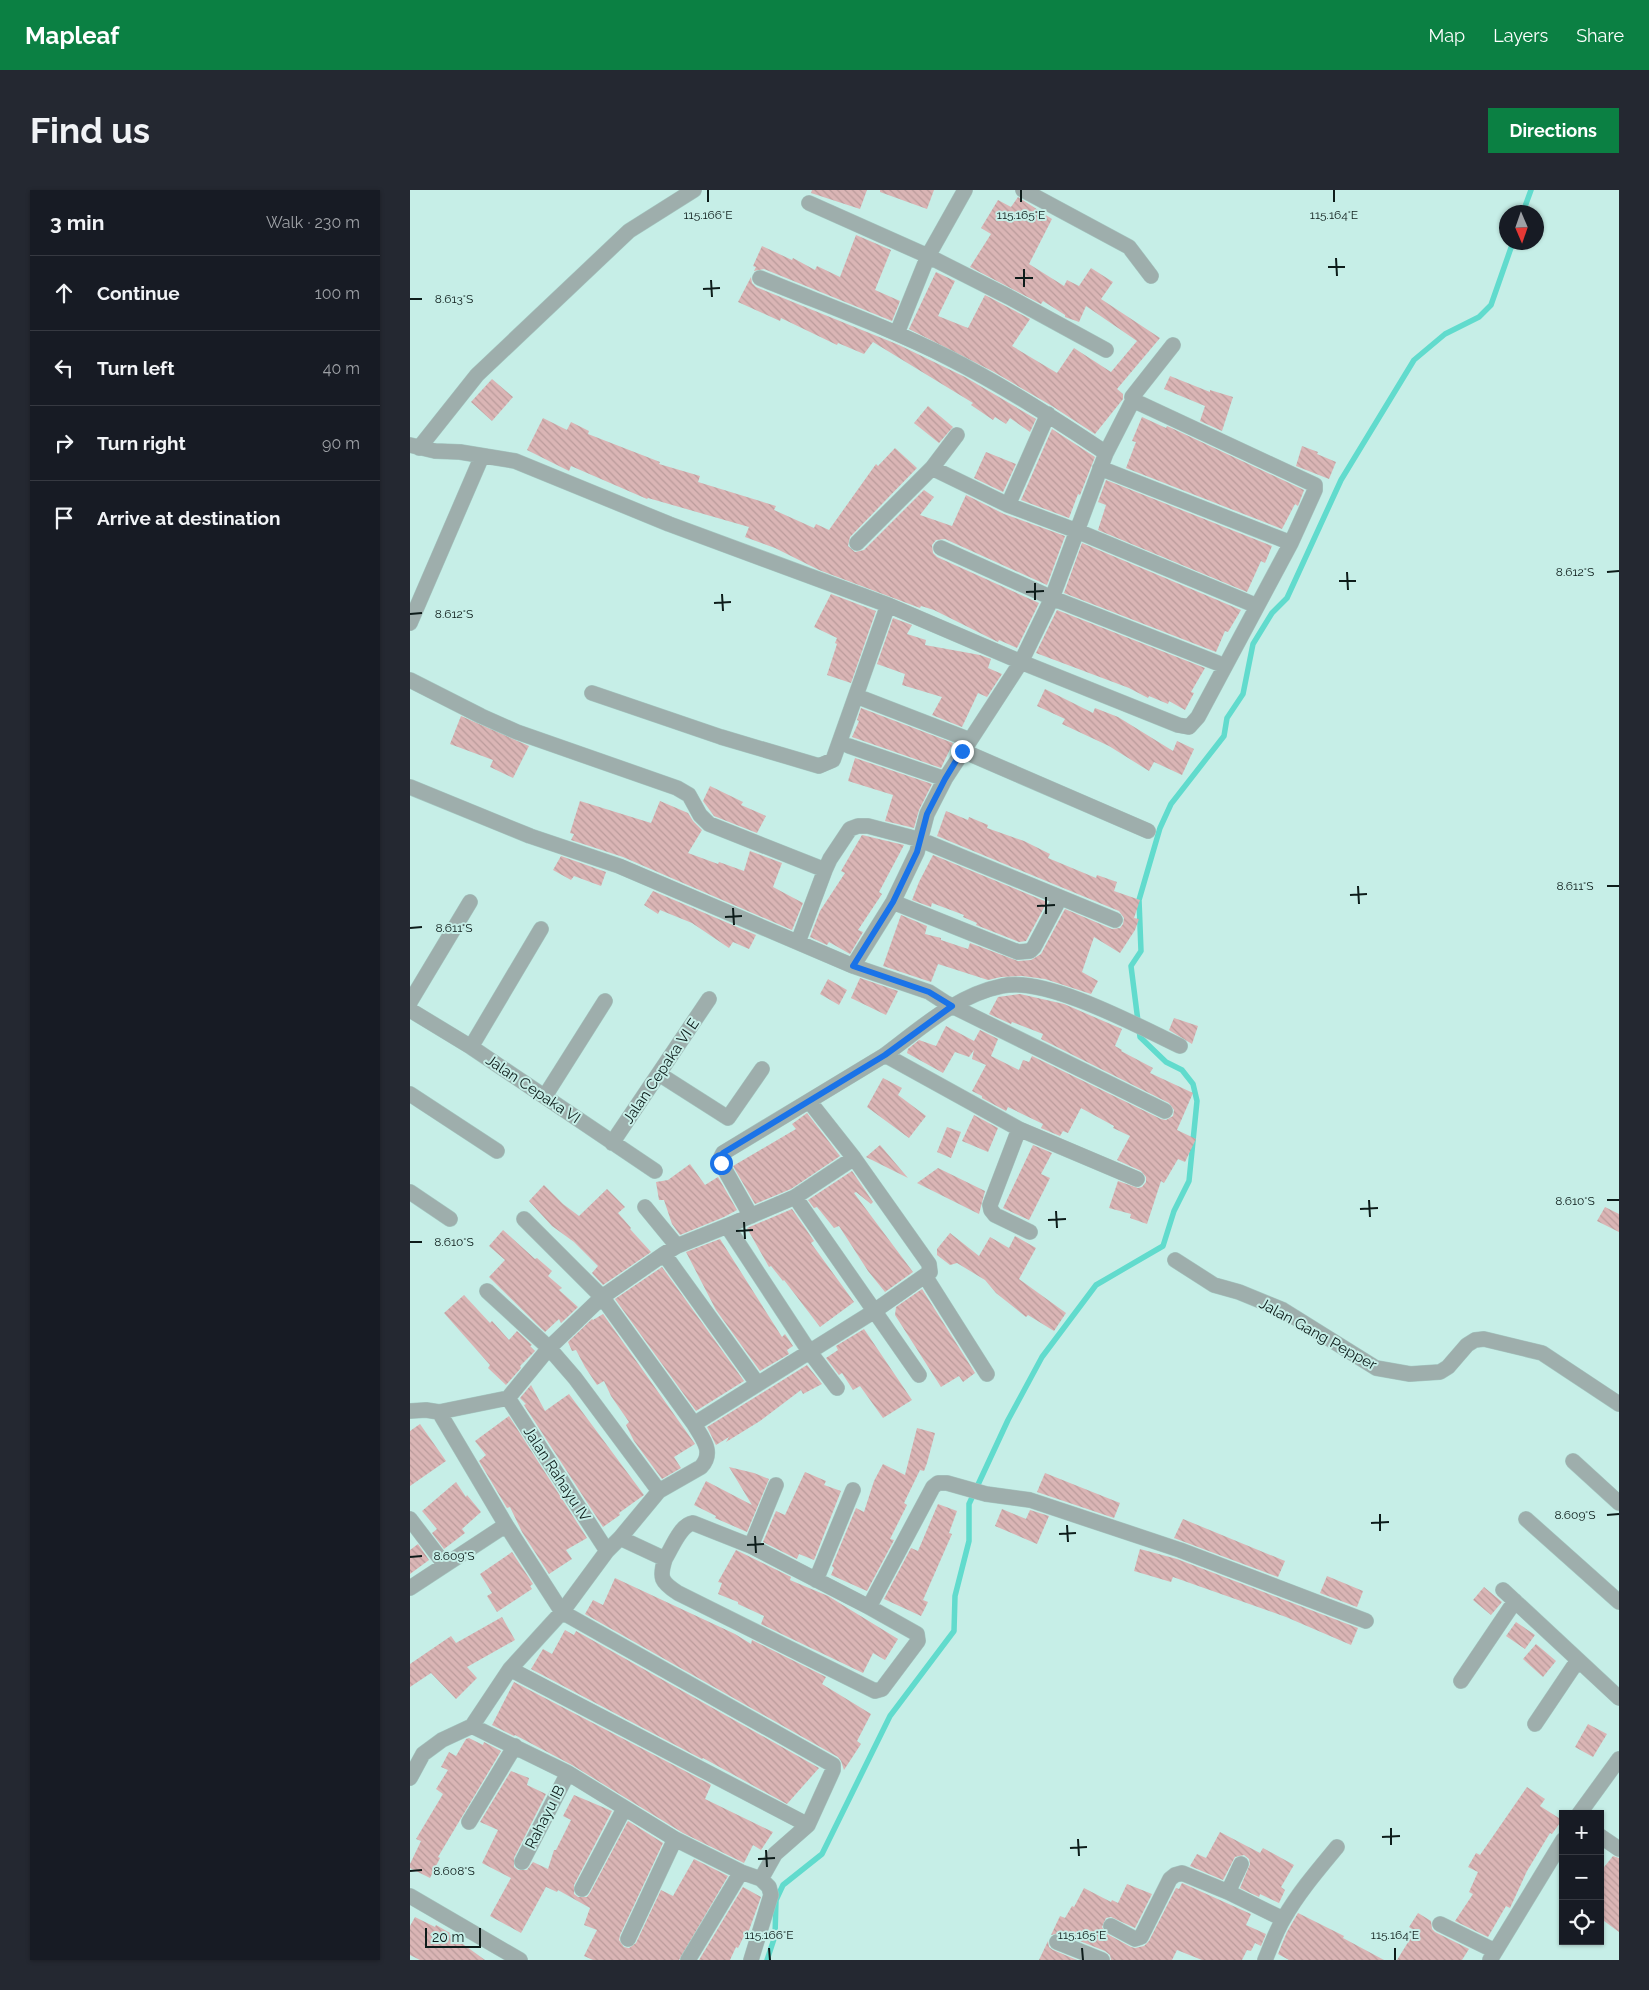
<!DOCTYPE html>
<meta charset="utf-8">
<style>
:root{--surface:#171b24;--page:#242831;--text:#f1f3f6;--muted:#9ea1a6;--line:#363941;--accent:#0b8043}
body{margin:0;font-family:Raleway,sans-serif;background:var(--page);color:var(--text)}
.controls{position:absolute;right:15px;bottom:15px;display:grid;overflow:hidden;border-radius:0px;box-shadow:0 1px 4px #0004}
.controls button{width:45px;height:45px;display:grid;place-items:center;padding:0;border:0;border-bottom:1px solid var(--line);background:var(--surface);color:var(--text);font:25px sans-serif}
.compass{position:absolute;left:1089px;top:15px;width:45px;height:45px;border-radius:50%;background:var(--surface);box-shadow:0 1px 4px #0004;rotate:178deg}
.scale{position:absolute;left:15px;bottom:12px;width:56px;box-sizing:border-box;padding-left:5px;border:2px solid #0d1c1a;border-top:0;font-size:14px;line-height:18px;white-space:nowrap;color:#0d1c1a;-webkit-text-stroke:4px #c6eee7;paint-order:stroke}
.stop{position:absolute;width:15px;height:15px;margin:-11px;border:4px solid #1a73e8;border-radius:50%;background:#fff}
.stop.end{background:#1a73e8;border-color:#fff;box-shadow:0 1px 5px #0008}
.list{margin:0;padding:0;list-style:none}
h2{display:flex;justify-content:space-between;align-items:center;height:65px;margin:0;padding:0 20px;font-size:21px}
h2 small{font-size:16px;font-weight:400;color:var(--muted)}
.list li{display:grid;grid-template-columns:32px 1fr auto;gap:15px;align-items:center;box-sizing:border-box;height:75px;padding:0 20px;border-top:1px solid var(--line)}
.list b{display:block;font-size:19px;white-space:nowrap}
.list em{font-size:16px;font-style:normal;color:var(--muted)}
.icon{flex:none;width:28px;height:28px;fill:none;stroke:currentColor;stroke-width:2;stroke-linecap:round;stroke-linejoin:round}
.map{position:relative;flex:none;width:1209px;height:1770px;overflow:hidden;border-radius:0px}
header{display:flex;align-items:center;gap:30px;box-sizing:border-box;height:70px;padding:0 25px;background:var(--accent);color:#fff}
header strong{font-size:24px}
nav{display:flex;gap:28px;margin-inline-start:auto;font-size:18px}
.intro{display:flex;align-items:center;justify-content:space-between;box-sizing:border-box;height:120px;padding:0 30px}
h1{margin:0;font-size:35px}
.button{padding:12px 22px;border-radius:0px;background:var(--accent);color:#fff;font-size:18px;font-weight:700}
main{display:flex;gap:30px;padding:0 30px}
aside{flex:1;background:var(--surface);border-radius:0px;box-shadow:0 1px 4px #0004}
.map>svg:first-child{display:block}
.lines{fill:none;stroke-linecap:round;stroke-linejoin:round}
.stream{stroke:#61dbcd;stroke-width:5.5}
.building{fill:url(#building-back-hatch)}
.street-casing{stroke:#a5c8c2;stroke-width:16}
.street{stroke:#9eaeac;stroke-width:15}
.route{stroke:#1a73e8;stroke-width:6}
.ticks{fill:none;stroke:#0d1c1a;stroke-width:2}
.labels{text-anchor:middle;stroke-width:4;stroke-linejoin:round;paint-order:stroke}
.street-label{font-size:15px;fill:#0d1c1a;stroke:#c6eee7}
.ticks-label{font-size:12px;text-anchor:middle;fill:#0d1c1a;stroke:#c6eee7;stroke-width:4;stroke-linejoin:round;paint-order:stroke}
</style>
<header>
<strong>Mapleaf</strong>
<nav><a>Map</a><a>Layers</a><a>Share</a></nav>
</header>
<div class="intro"><h1>Find us</h1><a class="button">Directions</a></div>
<main>
<aside>
<h2>3 min<small>Walk · 230 m</small></h2>
<ul class="list">
<li><svg class="icon" aria-label="ahead" viewBox="0 0 24 24"><path d="M12 20V5M6 11l6-6 6 6"/></svg><div><b>Continue</b></div><em>100 m</em></li>
<li><svg class="icon" aria-label="left" viewBox="0 0 24 24"><path d="M17 20v-9H6M10 6l-5 5 5 5"/></svg><div><b>Turn left</b></div><em>40 m</em></li>
<li><svg class="icon" aria-label="right" viewBox="0 0 24 24"><path d="M7 20v-9h11M14 6l5 5-5 5"/></svg><div><b>Turn right</b></div><em>90 m</em></li>
<li><svg class="icon" aria-label="arrive" viewBox="0 0 24 24"><path d="M6 21V4h12l-3 4 3 4H6"/></svg><div><b>Arrive at destination</b></div></li>
</ul>
</aside>
<div class="map">
<svg width="1209" height="1770" viewBox="0 0 1209 1770">
<defs>
<pattern id="building-back-hatch" width="6" height="6" patternUnits="userSpaceOnUse" patternTransform="scale(1.25)"><rect width="6" height="6" fill="#dab5b5"/><path d="M-1 5l2 2M0 0l6 6M5-1l2 2" fill="none" stroke="#ba9b9b"/></pattern>
</defs>
<rect width="100%" height="100%" fill="#c6eee7"/>
<g class="lines">
<!-- stream -->
<path class="stream" d="M1113,22L1121,0
M357,1770L365,1746L366,1710L373,1695L412,1664L480,1526L544,1441L545,1406L559,1351V1314L598,1230L632,1167L686,1095L753,1056L764,1021L779,991L787,911L783,894L772,880L756,872L730,847L721,776L731,761L729,710L750,638L761,614L814,546L817,528L833,504L843,454L862,423L877,408L931,290L1004,170L1035,144L1069,127L1081,115L1103,52"/>
</g>
<!-- building -->
<path class="building" d="M402,0H457L450,19L401,3Z
M470,0H524L517,19L470,2Z
M608,7L642,29L619,74L654,96L657,90L669,96L681,78L703,92L691,109L750,148L707,199L713,204V209L685,244L642,216L584,182L499,139L526,82L545,91L528,126L558,138L575,105L620,129L602,156L647,183L664,158L701,182L727,151L676,116L669,132L655,127V125L633,111L631,114L560,77L581,44L571,38L588,10L601,17Z
M446,45L481,60L465,100L490,111L482,131L354,79L344,81L346,77L343,76L352,56L382,70L383,68L405,80L407,76L430,87Z
M341,87L342,93L346,97L489,155L555,187L626,229L620,242L600,228L596,234L585,227L583,230L561,215L563,213L463,152L454,164L428,153L427,155L371,128L370,131L328,112Z
M760,186L800,202V200L823,207L812,241L790,231L795,216L754,199Z
M82,189L103,207L82,231L61,212Z
M518,216L543,237L529,253L504,233Z
M732,227L756,238L757,236L894,300L888,316L885,314L872,339L716,278L726,252L722,251Z
M133,228L157,240L161,232L179,241L178,244L250,272L249,274L290,286L288,292L366,316L364,320L404,338L406,334L419,340L466,274L468,276L485,258L507,278L440,347L438,356L445,362L454,360L514,300L524,307L510,325L542,336L556,305L594,324L655,346L637,395L535,349L526,350L522,355L523,363L527,367L629,413L607,458L589,450L588,452L524,420L511,416L510,418L409,380L365,358L335,347L339,337L238,308L237,309L161,276L159,281L117,260Z
M642,239L685,267L670,305L668,304L659,328L611,310Z
M892,256L908,262L907,264L926,272L919,289L886,276Z
M576,262L606,274L593,302L564,288Z
M696,290L862,356L855,373L851,371L837,402L688,340L696,315L688,312Z
M672,353L831,420L818,442L815,441L806,462L654,403Z
M421,404L466,421L441,493L417,485L427,454L425,453L427,448L404,437Z
M647,420L795,478L781,502L784,503L775,520L759,511L758,514L739,506L738,508L719,498L626,463Z
M483,428L502,435L497,444L516,450L515,455L570,465L581,469L578,478L592,484L577,507L568,503L552,537L522,525L532,507L492,495L495,484L467,474Z
M635,499L683,523L685,518L708,527L763,561L767,551L784,559L772,585L744,572L739,581L699,556L652,534L655,529L627,516Z
M451,518L543,553L531,578L442,547L449,531L447,530Z
M51,526L119,556L103,588L80,577L83,570L40,554Z
M445,568L522,594L509,620L504,638L475,631L483,605L438,591Z
M300,596L333,612L331,615L356,626L347,643L304,626L293,611Z
M170,611L241,633L250,611L278,623L283,631L292,640L278,663L308,674L309,672L334,681L340,661L372,673L363,697L393,713L382,740L213,667L161,650L164,644L160,643Z
M536,621L558,630L559,627L578,635L577,638L614,651L640,664L638,668L686,688L687,685L707,692L704,701L730,710L724,728L729,729L725,740L710,763L684,747L672,782L688,791L681,804L635,789L612,786L591,787L578,790L528,774L521,792L473,776L491,725L517,736L515,744L531,748V750L558,759L560,753L608,771L621,770L631,764L655,719L702,739L710,738L713,734L714,728L709,721L527,646Z
M452,645L494,655L469,702L472,704L448,740L453,742L440,764L419,752L417,755L400,747L410,721L435,683L431,681Z
M523,665L637,712L616,751L609,752L566,735L567,733L553,727L554,725L522,713L521,717L502,710L509,692Z
M151,666L196,682L191,696L164,686L161,690L143,680Z
M243,701L346,745L339,759L323,752L319,758L282,733L250,720L248,724L234,715Z
M450,788L488,801L476,825L441,808Z
M418,789L437,800L429,815L410,804Z
M610,804L654,814L712,839L705,856L712,860L711,861L743,878L740,883L783,903L767,940L786,949L775,972L768,969L754,993L751,991L737,1034L720,1028L721,1024L699,1018L708,991L728,998L732,997L736,992V987L731,981L707,970L720,946L703,938L704,936L671,918L658,943L653,941L650,946L631,938L633,934L598,917L596,921L572,908V906L562,901L576,875L562,869L564,860L559,867L545,862L533,883L497,863L498,859L509,850L526,856L536,836L564,851L570,840L588,849L581,866L609,880L613,870L619,872L622,866L751,929L756,930L763,926L764,920L759,913L631,849L633,844L602,832L601,834L579,824L588,807Z
M764,828L788,836L782,854L759,840Z
M473,888L492,898L488,905L516,926L499,948L457,917Z
M397,923L430,966L381,999L345,1014L323,976L386,939L382,934Z
M564,925L588,938L578,962L552,951Z
M537,937L551,942L541,968L527,962Z
M470,955L498,988L456,967Z
M623,955L642,963L631,984L640,988L619,1030L593,1018Z
M280,974L295,995L308,987L327,1020L314,1027L270,1045L262,1034L254,1010H249L246,992L258,990Z
M528,978L575,1001L569,1024L507,993Z
M442,981L463,1012L461,1014L446,1002L444,1003L503,1082L475,1102L458,1081L429,1036L424,1038L407,1017L404,1018L398,1010Z
M134,995L153,1014L169,1026L197,999L215,1017L208,1023L221,1038L220,1039L241,1062L193,1095L182,1083L188,1076L164,1052L142,1036L119,1011Z
M1195,1017L1209,1024V1042L1187,1031Z
M382,1019L404,1051L401,1053L444,1112L410,1137L374,1090L373,1091L361,1076L359,1077L337,1038Z
M93,1040L125,1069L127,1068L142,1081L138,1086L152,1098L149,1100L168,1117L151,1133L149,1129L135,1142L79,1087L95,1070L79,1056Z
M540,1043L569,1066L580,1047L599,1058L605,1046L626,1058L609,1089L656,1123L644,1141L618,1125L616,1127L586,1103L575,1090L547,1073L540,1075L527,1065V1059Z
M310,1049L372,1147L375,1144L383,1156L377,1160L379,1164L350,1181L306,1120L276,1062Z
M252,1077L334,1191L286,1221L205,1109Z
M512,1099L565,1183L553,1192L549,1186L531,1197L485,1125L486,1117Z
M54,1105L80,1133L82,1131L99,1150L107,1141L122,1155L120,1156L125,1161L110,1176L111,1178L96,1195L78,1178L80,1175L34,1123Z
M193,1124L285,1254L264,1267L271,1278L252,1289L224,1251L216,1235L219,1232L201,1206L194,1191L187,1195L175,1177L166,1160L162,1161L158,1152L182,1129L183,1130Z
M454,1139L502,1210L473,1228L450,1196L443,1200L432,1183L429,1185L416,1168L428,1160L426,1156Z
M397,1175L412,1194L393,1204L391,1200L350,1231L316,1252L319,1247L306,1255L297,1237Z
M121,1195L135,1221L159,1204L234,1305L209,1323L210,1325L193,1337L114,1215L116,1214L110,1208Z
M99,1226L177,1348L156,1360L162,1369L139,1384L112,1342L100,1317L97,1318L69,1271L76,1265L65,1251Z
M10,1234L36,1271L0,1296V1241Z
M507,1238L525,1243L517,1273L514,1281L510,1280L494,1313L497,1315L480,1349L484,1350L457,1401L421,1385L424,1378L422,1376L446,1318L454,1322L464,1291L473,1274L495,1285Z
M319,1277L344,1283L359,1289L337,1342L305,1328L306,1326L284,1315L296,1291L342,1315Z
M395,1282L416,1291L414,1295L431,1301L404,1370L389,1364L387,1369L353,1352L366,1321L375,1325Z
M635,1283L710,1313L704,1328L627,1302Z
M46,1292L56,1307L57,1305L71,1322L52,1339L55,1343L34,1359L22,1343L27,1339L12,1321Z
M528,1314L547,1321L539,1343L542,1344L513,1410L518,1412L511,1426L474,1409L501,1358L508,1361Z
M592,1319L616,1329L620,1320L639,1326L627,1354L585,1336Z
M773,1329L875,1371L868,1387L764,1348Z
M8,1354L19,1370L0,1384V1360Z
M730,1359L767,1369L948,1438L941,1455L876,1427L763,1387L761,1392L724,1381Z
M326,1360L381,1387L380,1390L418,1406L488,1449L475,1470L463,1463L453,1483L351,1434L354,1426L328,1414V1412L308,1404L312,1393L308,1392Z
M102,1362L123,1394L120,1396L122,1399L87,1422L77,1406L82,1403L70,1384Z
M917,1386L953,1401L947,1417L910,1403Z
M205,1388L325,1444L341,1454L342,1450L416,1487L412,1494L461,1524L447,1551L451,1554L434,1580L431,1571L428,1567L175,1424L183,1410L193,1415Z
M1074,1397L1092,1412L1081,1425L1063,1410Z
M92,1427L105,1450L57,1477L67,1488L46,1509L21,1483L0,1497V1474L41,1446L46,1453Z
M1106,1432L1125,1445L1115,1459L1096,1446Z
M155,1440L164,1445L166,1441L409,1578L377,1614L293,1568L292,1569L121,1479L133,1459L142,1464Z
M1126,1454L1146,1471L1133,1487L1113,1469Z
M104,1492L298,1593L301,1595L295,1609L363,1642L351,1660L343,1655L334,1673L273,1643L162,1575L105,1545L104,1546L82,1535Z
M1178,1534L1197,1544L1183,1567L1165,1557Z
M59,1548L73,1555L74,1552L91,1561L28,1667L30,1668L20,1688L0,1678V1674L11,1651L6,1649L33,1604L26,1599L38,1580L31,1577L39,1562L46,1566L56,1549Z
M101,1581L119,1588L117,1595L136,1604L104,1668V1677L108,1680H117L123,1672L138,1679L144,1660H146L161,1630L153,1626L164,1605L202,1621L164,1695V1704L168,1707H177L180,1703L218,1631L253,1653L210,1745L209,1750L214,1757L219,1758L226,1753L251,1700L263,1706L284,1669L318,1686L269,1770H183L174,1766L187,1740L174,1735L180,1718L148,1700L147,1702L136,1697L111,1743L80,1726L101,1688L72,1673L88,1640L70,1632Z
M1117,1597L1135,1609L1130,1616L1152,1630L1142,1644L1140,1643L1117,1681L1100,1718L1096,1716L1078,1747L1045,1731L1063,1704L1059,1702L1068,1682L1058,1677L1066,1663L1070,1665Z
M810,1642L850,1663L853,1658L884,1675L871,1697L875,1700L869,1713L850,1704L849,1707L830,1698L840,1674L839,1669L834,1665L825,1667L813,1690L780,1676L787,1664L796,1668Z
M1203,1666L1209,1668V1742L1190,1728V1682Z
M772,1693L841,1724L836,1735L856,1744L851,1756L845,1753L841,1761L837,1760L832,1770H792L767,1760L762,1770H701L700,1765L695,1761L650,1743L641,1745L650,1726L655,1728L662,1716L664,1717L674,1698L701,1712L702,1710L708,1713L717,1694L742,1704L725,1738L701,1727L696,1728L692,1737L697,1744L721,1757L725,1758L734,1756L739,1751L766,1698L769,1699Z
M333,1697L351,1707L338,1743L336,1742L328,1758L326,1757L320,1770H289Z
M888,1723L934,1746L933,1748L974,1770H879L868,1764L877,1742Z
M1008,1723L1021,1731L1022,1739L1025,1742L1059,1759L1052,1770H987L1005,1741L999,1737Z
M5,1727L25,1737L26,1735L40,1743L39,1744L75,1770H10L0,1765V1736Z
M638,1751L639,1757L643,1760L667,1770H629Z"/>
<g class="lines">
<!-- street casing -->
<g class="street-casing">
<path id="street" d="M613,0L719,57L741,86
M399,13L518,66L599,107L696,160
M350,88C413,114 478,137 539,168C594,196 645,229 696,263
M487,143L518,66L555,0
M723,213H729L905,295V300L881,353L788,527L779,537L768,535L611,472L642,408L696,263L721,214Z
M723,213L722,207L763,155
M0,255L25,261L50,262L105,271L259,334L478,415L611,472L535,589L517,624L507,662L483,712L443,776L209,676L120,646L0,597
M9,258L67,185L219,41L284,0
M522,278L547,245
M690,278L881,353
M598,315L638,224
M447,353L522,278L598,315L667,341L847,416
M531,358L642,408L815,476
M0,433L72,266
M0,490L71,526L107,542L267,598L279,605L290,625L299,634L415,680L420,669L440,639L448,636H458L511,650L705,730
M182,503L311,547L409,576L423,570L478,415
M454,509L560,550
M439,556L535,589
M553,561L738,641
M483,712L608,762L620,761L624,757L650,708
M388,752L415,680
M443,776L519,802L536,813L755,921
M0,812L60,712
M0,820L61,857L245,981
M61,857L131,739
M249,884L318,928L352,879
M0,904L87,961
M135,906L195,811
M399,911L475,865
M609,939L580,1015L581,1020L585,1025L620,1042
M202,953L299,809
M727,989L609,939L475,865C511,838 547,805 592,796C636,786 728,836 770,856
M0,1002L40,1029
M385,1007L509,1185
M235,1017L267,1056
M114,1029L192,1107L284,1234
M317,1036L399,1161L427,1198
M254,1064L347,1193
M765,1070L804,1095L829,1102L873,1120L966,1178L1000,1184L1030,1182L1038,1177L1057,1155L1065,1150L1074,1149L1132,1163L1209,1214
M515,1086L577,1184
M77,1101L139,1158L165,1188L249,1301
M98,1208L197,1361
M0,1221L16,1220L29,1222L98,1208L139,1158L192,1107L254,1064L267,1056L317,1036L385,1007L444,968
M29,1222L96,1335L152,1422L423,1575V1580L398,1635L365,1664L351,1689
M1163,1271L1209,1313
M0,1329L35,1375
M1116,1329L1209,1412
M210,1348L255,1369C249,1388 251,1392 268,1403L465,1501L472,1499L508,1451L507,1444L459,1417L341,1356L283,1333C270,1335 262,1358 255,1369
M341,1356L366,1295
M406,1390L443,1300
M0,1398L96,1335
M1093,1400L1209,1508
M459,1417L523,1297L528,1293H537L576,1304L620,1310L770,1360L956,1431
M100,1479L398,1635
M1051,1491L1105,1411
M1125,1534L1168,1470
M62,1536L158,1583L265,1649L331,1682L351,1689L359,1697L361,1705L341,1770
M0,1588L13,1564L32,1550L62,1536L100,1479L152,1422L197,1361L210,1348L249,1301L291,1277C305,1262 292,1248 284,1234L463,1122L520,1082L519,1074L444,968L399,911L313,963L311,967V973L341,1026
M1169,1624L1209,1569
M59,1632L105,1556
M1190,1646L1209,1659
M112,1672L158,1583
M172,1699L214,1619
M818,1702L831,1674
M0,1706L110,1770
M1030,1734L1085,1761
M701,1736L725,1749L731,1747L760,1689L765,1685L772,1683L818,1702L873,1729
M218,1749L265,1649
M647,1752L692,1770
M278,1770L331,1682
M855,1770C861,1756 866,1741 874,1728C889,1702 908,1680 927,1657
M1080,1770L1153,1650"/>
</g>
<!-- street -->
<use href="#street" class="street"/>
</g>
<g class="lines">
<!-- route -->
<path class="route" d="M311,973L310,968L313,963L475,865L542,816L519,802L443,776L483,712L507,662L517,624L535,589L552,561"/>
</g>
<!-- ticks -->
<path class="ticks" d="M298,0V12M611,0V12M924,0V12M926,68L927,86M918,77H935M614,79V97M605,88H623M301,90L302,107M293,99L310,98M0,109H12M937,382L938,400M1197,382L1209,381M929,391H946M625,393V410M616,402L634,401M312,404L313,421M304,413L321,412M0,424L12,423M948,696L949,714M1197,696H1209M940,705L957,704M636,707V724M627,716L645,715M323,718L324,735M315,727L332,726M0,738L12,737M959,1010L960,1027M1197,1010H1209M950,1019L968,1018M646,1021L647,1038M638,1030L656,1029M334,1032L335,1049M326,1041L343,1040M0,1052H12M970,1324V1341M1197,1325L1209,1324M961,1333L979,1332M657,1335L658,1352M649,1344L666,1343M345,1346L346,1363M337,1355L354,1354M0,1367L12,1366M981,1638V1655M972,1647L990,1646M668,1649L669,1666M660,1658L677,1657M356,1660L357,1677M348,1669L365,1668M0,1681L12,1680M359,1758L360,1770M672,1758L673,1770M985,1758V1770"/>
<g class="labels">
<!-- street labels -->
<g class="street-label">
<text transform="translate(251 881) rotate(-56)" y="5">Jalan Cepaka VI E</text>
<text transform="translate(123 899) rotate(34)" y="5">Jalan Cepaka VI</text>
<text transform="translate(908 1144) rotate(29)" y="5">Jalan Gang Pepper</text>
<text transform="translate(147 1284) rotate(57)" y="5">Jalan Rahayu IV</text>
<text transform="translate(135 1627) rotate(-63)" y="5">Rahayu IB</text>
</g>
</g>
<g class="ticks-label">
<text x="298" y="29">115.166°E</text>
<text x="611" y="29">115.165°E</text>
<text x="924" y="29">115.164°E</text>
<text x="44" y="113">8.613°S</text>
<text x="1165" y="386">8.612°S</text>
<text x="44" y="428">8.612°S</text>
<text x="1165" y="700">8.611°S</text>
<text x="44" y="742">8.611°S</text>
<text x="1165" y="1015">8.610°S</text>
<text x="44" y="1056">8.610°S</text>
<text x="1165" y="1329">8.609°S</text>
<text x="44" y="1370">8.609°S</text>
<text x="44" y="1685">8.608°S</text>
<text x="359" y="1749">115.166°E</text>
<text x="672" y="1749">115.165°E</text>
<text x="985" y="1749">115.164°E</text>
</g>
</svg>
<div class="controls">
<button>+</button>
<button>−</button>
<button><svg class="icon" aria-label="locate" viewBox="0 0 24 24"><circle cx="12" cy="12" r="6"/><path d="M12 2v4M12 18v4M2 12h4M18 12h4"/></svg></button>
</div>
<svg class="compass" viewBox="-18 -18 36 36"><path d="M0-13l5 13h-10z" fill="#e53935"/><path d="M0 13l5-13h-10z" fill="#9ea1a6"/></svg>
<div class="scale">20 m</div>
<div class="stop" style="left:311px;top:973px"></div>
<div class="stop end" style="left:552px;top:561px"></div>
</div>
</main>
